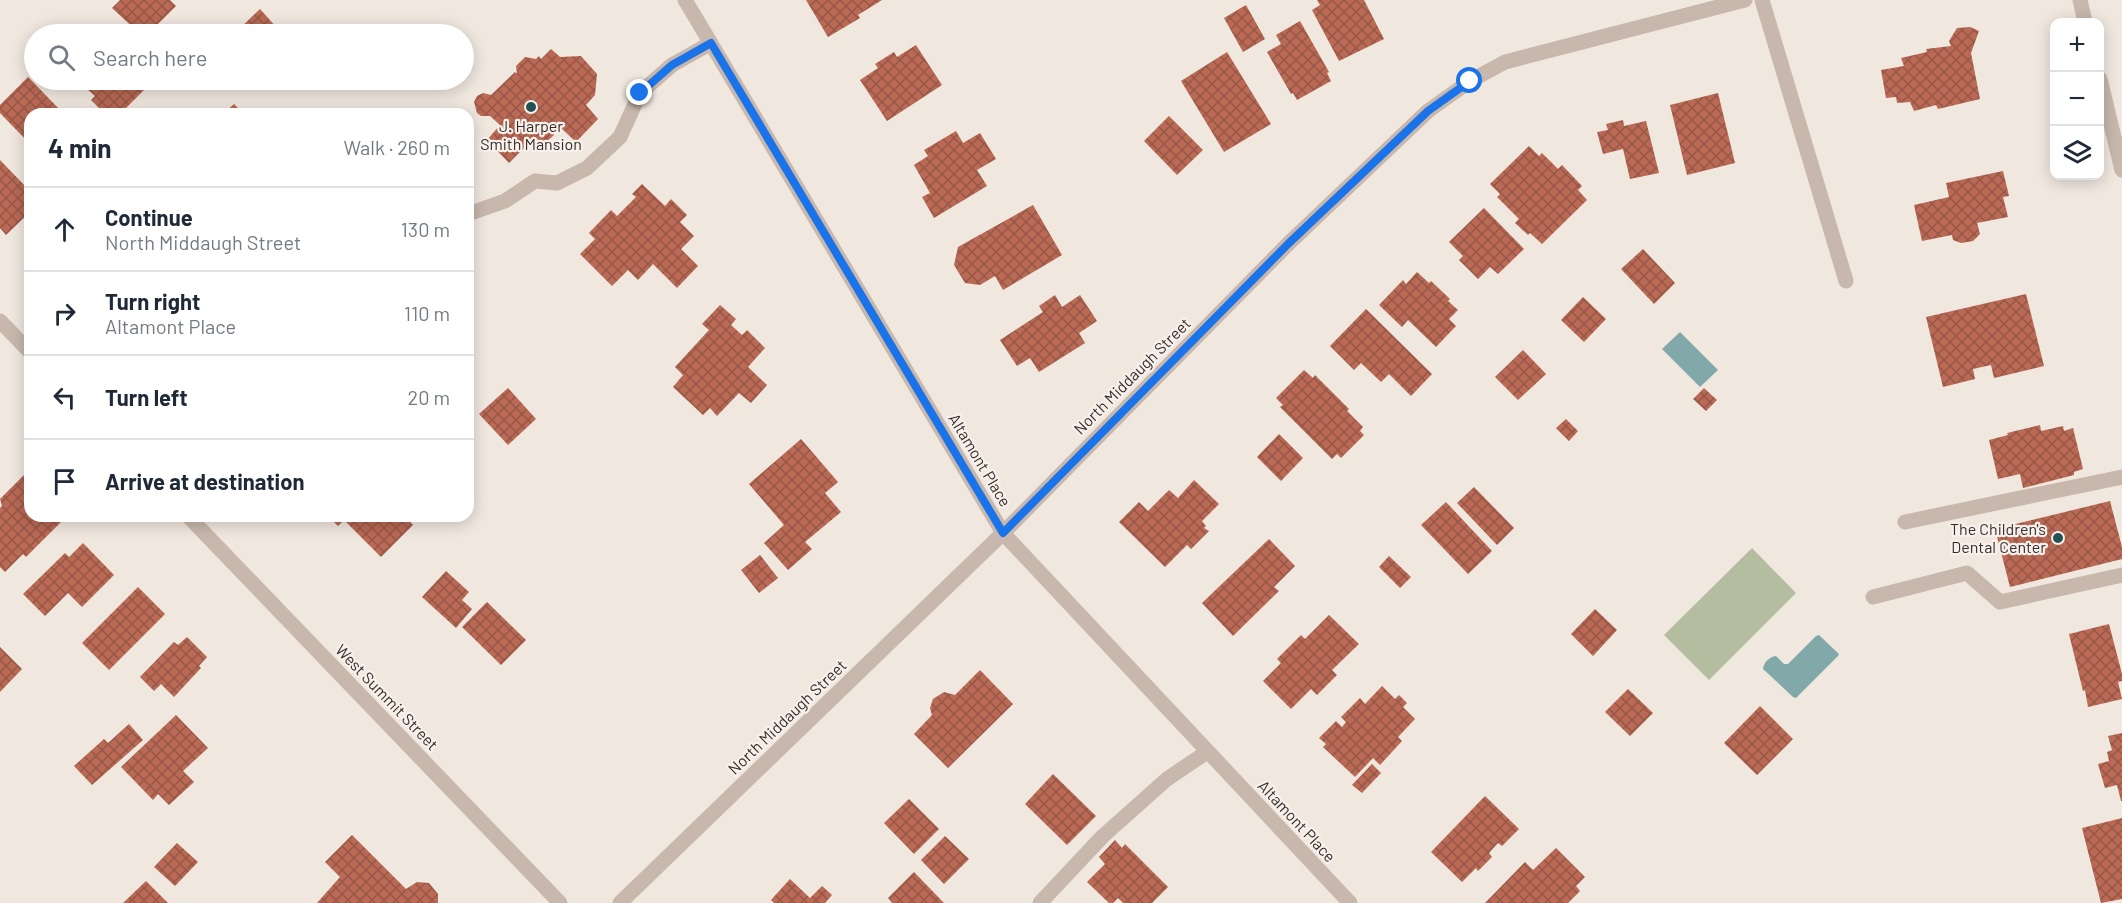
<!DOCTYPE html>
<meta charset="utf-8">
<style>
:root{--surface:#fff;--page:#f2f2f3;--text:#1f2937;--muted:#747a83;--line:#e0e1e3}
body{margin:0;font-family:Barlow,sans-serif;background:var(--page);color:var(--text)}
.controls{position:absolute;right:18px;top:18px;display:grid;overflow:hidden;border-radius:12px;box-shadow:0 3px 15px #0003}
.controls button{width:54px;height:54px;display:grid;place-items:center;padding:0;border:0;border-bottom:2px solid var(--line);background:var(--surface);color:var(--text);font:30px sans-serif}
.stop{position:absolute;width:18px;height:18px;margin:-14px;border:4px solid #1a73e8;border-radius:50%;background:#fff}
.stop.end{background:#1a73e8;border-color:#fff;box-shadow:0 2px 6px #0008}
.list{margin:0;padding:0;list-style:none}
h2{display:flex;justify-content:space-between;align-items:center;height:78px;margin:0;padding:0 24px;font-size:26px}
h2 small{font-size:20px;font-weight:400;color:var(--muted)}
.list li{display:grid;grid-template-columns:39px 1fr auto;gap:18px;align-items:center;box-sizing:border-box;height:84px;padding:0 24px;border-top:2px solid var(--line)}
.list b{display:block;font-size:22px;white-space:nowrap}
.list p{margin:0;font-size:20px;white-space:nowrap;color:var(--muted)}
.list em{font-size:20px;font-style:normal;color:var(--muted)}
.icon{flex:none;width:33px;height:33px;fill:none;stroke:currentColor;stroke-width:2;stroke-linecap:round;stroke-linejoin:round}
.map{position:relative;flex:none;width:2122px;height:903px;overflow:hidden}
.search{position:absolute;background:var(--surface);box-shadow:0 3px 15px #0003;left:24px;top:24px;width:450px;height:66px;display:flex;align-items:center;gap:15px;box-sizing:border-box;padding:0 21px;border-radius:33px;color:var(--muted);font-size:22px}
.panel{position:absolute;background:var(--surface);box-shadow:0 3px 15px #0003;left:24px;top:108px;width:450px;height:414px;border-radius:18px}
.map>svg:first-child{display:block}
.pitch{fill:#b4bda0}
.water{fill:#81a9aa}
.building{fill:url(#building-cross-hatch)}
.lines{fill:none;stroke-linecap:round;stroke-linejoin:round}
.minor{stroke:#c7b7ac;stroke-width:15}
.route{stroke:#1a73e8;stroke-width:8}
.poi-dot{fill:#245153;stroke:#f8f1eb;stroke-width:2}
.labels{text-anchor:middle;stroke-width:4.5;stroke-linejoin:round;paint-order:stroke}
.poi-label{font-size:16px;fill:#362d2a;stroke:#f8f1eb}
.street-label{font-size:16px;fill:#362d2a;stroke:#f8f1eb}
</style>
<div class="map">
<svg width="2122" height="903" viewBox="0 0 2122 903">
<defs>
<pattern id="building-cross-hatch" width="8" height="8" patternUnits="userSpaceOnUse" patternTransform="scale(1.5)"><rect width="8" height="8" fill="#b96954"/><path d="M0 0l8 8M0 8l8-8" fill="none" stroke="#975746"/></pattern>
</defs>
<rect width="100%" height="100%" fill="#f0e7df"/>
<!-- pitch -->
<path class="pitch" d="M1752,548L1796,593L1709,680L1664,635Z"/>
<!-- water -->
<path class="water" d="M1680,332L1718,370L1700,387L1662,349Z
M1819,635L1839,654L1838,656L1796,698L1793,697L1763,669C1764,662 1769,657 1776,656L1784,664H1788L1816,636Z"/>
<!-- building -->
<path class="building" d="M120,0H170L176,6L148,34H140L112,8Z
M806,0H882L858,15L860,18L828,37Z
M1317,0H1364L1384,39L1339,61L1312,10L1320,5Z
M1246,5L1265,39L1243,52L1224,18Z
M260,9L278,29L272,34H241L237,31Z
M1300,21L1329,72L1327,73L1331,81L1297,100L1293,93L1291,94L1267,52L1281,44L1276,35Z
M1970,27L1979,31L1971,53L1980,99L1938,109L1936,105L1914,111L1910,102L1897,103L1896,97L1886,98L1881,70L1904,66L1901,58L1927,52L1926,49L1951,46L1949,41L1957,28Z
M916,45L942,85L887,121L860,80L878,68L875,64L894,52L897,57Z
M551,49L560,57L581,56L597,74L595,95L586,105L598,119L576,142L559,126L552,132L554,135L543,145L535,137L509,163L487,140L500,125L490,116H481L477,113L474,102L477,96L483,93L491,95L515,72L517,74L516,66L525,57L536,59L539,56L541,59Z
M1227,52L1271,124L1224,152L1181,81Z
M28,77L64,114H30V144L0,113V105Z
M71,80H149L152,82L120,114H105L91,100L95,96L85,87L82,90Z
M1718,93L1735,163L1687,175L1670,105Z
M234,104L244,114H223Z
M1169,116L1203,150L1177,175L1144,141Z
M1623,120L1624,126L1646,121L1659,173L1630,179L1623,149L1603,154L1597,132L1608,130L1606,124Z
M956,131L963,143L980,133L996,159L977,170L987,186L934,218L922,197L930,193L914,165L928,156L924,150Z
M1529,146L1539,156L1542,153L1558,169L1562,165L1582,186L1578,190L1587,200L1542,244L1530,233L1528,235L1515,223L1519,219L1497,197L1500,194L1490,184Z
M0,160L30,191V212L6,235L0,228Z
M2003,171L2009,196L2003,197L2008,217L1977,223L1980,234L1973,241L1961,243L1953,240L1952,235L1922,241L1914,205L1949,197L1946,183Z
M642,184L665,206L671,199L687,215L680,222L694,236L681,249L698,266L677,288L653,264L638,280L628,270L612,286L580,254L595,239L589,233L611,210L617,216L636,197L632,194Z
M1033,205L1062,255L1003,290L995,276L980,285L965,283L954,265L958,247Z
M1484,208L1524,249L1498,274L1490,267L1478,279L1459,260L1463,256L1449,242Z
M1643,249L1675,283L1654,304L1621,269Z
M1417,272L1429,283L1431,281L1450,299L1448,301L1458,310L1449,319L1456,326L1436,347L1408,320L1402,327L1379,305L1403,280L1406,284Z
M2026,294L2044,366L1994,378L1991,365L1973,369L1975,379L1943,387L1926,317Z
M1055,295L1062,307L1080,295L1097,321L1079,333L1085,343L1039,372L1030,358L1017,366L1000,340L1043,312L1039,306Z
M1583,297L1606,319L1584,342L1561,320Z
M720,305L736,319L731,325L742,335L747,330L765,348L748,367L767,385L751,403L739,393L717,416L710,408L703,415L673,387L683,375L675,367L709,330L702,324Z
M1366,309L1432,374L1411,396L1389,374L1381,382L1361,363L1354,370L1330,346Z
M1523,350L1546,374L1518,400L1495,377Z
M1304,370L1313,378L1315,375L1349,409L1347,411L1363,427L1360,431L1364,435L1341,458L1337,454L1332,459L1280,407L1283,405L1276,398Z
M508,388L536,419L508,445L479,414Z
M1704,388L1717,400L1706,411L1693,399Z
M1566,419L1578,431L1569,441L1556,428Z
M2040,425L2041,431L2063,426L2064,431L2073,428L2083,469L2074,472V475L2023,488L2020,474L1998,479L1989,440L2008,435L2007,433Z
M1279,434L1303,458L1281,481L1257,457Z
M801,439L838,482L825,493L841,512L805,542L812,549L788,570L764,543L784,525L749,484Z
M27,472L30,476V516H61L59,518L62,521L26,557L23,554L5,572L0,567V508L2,506L0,499Z
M1194,480L1219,504L1202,521L1206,526L1204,528L1209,531L1191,549L1187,545L1165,567L1119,522L1139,502L1148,511L1169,490L1178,498Z
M1474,487L1514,528L1497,545L1457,503Z
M2110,501L2122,547V559L2010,587L1995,529Z
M1446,502L1492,551L1468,574L1421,525Z
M328,516H405L413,525L381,557L344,520L338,526Z
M1269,539L1295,566L1274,587L1279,591L1233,636L1202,603Z
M83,543L114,575L82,607L68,593L45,616L23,594L65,553L69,557Z
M760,555L778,578L759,593L741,570Z
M1389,556L1411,577L1400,588L1379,567Z
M446,571L469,592L462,600L472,609L456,628L422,597Z
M138,587L165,614L109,670L82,643Z
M487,602L526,640L501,665L462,627Z
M1595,609L1617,630L1593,656L1571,634Z
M1329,615L1359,644L1332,670L1337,675L1317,695L1311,689L1291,709L1263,681L1281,663L1277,659L1301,635L1305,639Z
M2109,624L2122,674V681L2118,682L2122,699L2088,707L2085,690L2083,691L2069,634Z
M187,637L207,657L199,666L201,668L174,697L161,684L154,691L140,677L174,642L178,645Z
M0,647L22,669L0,692Z
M980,670L1013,704L948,768L914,734L932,715L930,708L933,699L944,692L955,695Z
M1382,686L1395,699L1399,695L1407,703L1403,707L1415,719L1398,737L1402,741L1380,765L1373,758L1355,777L1323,747L1326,744L1319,738L1336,721L1342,727L1346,722L1341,717L1360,698L1365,704Z
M1628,689L1653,713L1630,736L1605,712Z
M1760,706L1793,739L1757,775L1724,743Z
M176,715L208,748L183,771L194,782L169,805L158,794L153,800L121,767Z
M129,724L143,740L92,785L74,766L104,739L108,743Z
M2122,733V801H2121L2117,785L2105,788L2098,764L2109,761L2107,752L2112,750L2108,736Z
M1372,764L1381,773L1362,793L1352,785Z
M1053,774L1096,816L1067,845L1025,804Z
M1485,796L1519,829L1502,846L1498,843L1489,853L1492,857L1478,871L1476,868L1462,882L1431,852Z
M909,799L939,829L914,854L884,823Z
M2122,818V899L2101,903L2082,828Z
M352,835L406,889L417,882L429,883L438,894V903H317L340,877L325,862Z
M945,836L969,859L944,884L921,860Z
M1115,840L1122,848L1125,844L1168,887L1152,903H1123L1118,898L1113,903H1109L1087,882L1105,864L1099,857Z
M177,843L198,862L175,886L154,867Z
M1556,848L1585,877L1576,886L1580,891L1568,903H1485L1525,862L1533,870Z
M914,872L944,903H892L888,898Z
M790,879L810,898L822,886L832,895L825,903H774L771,900Z
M146,881L168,903H123Z"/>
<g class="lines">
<!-- minor -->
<path class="minor" d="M685,0L1003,533L1350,903
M1762,0L1846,281
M2080,0L2085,22
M2100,79L2122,170
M468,214L505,201L535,181L557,183L587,168L620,137L640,93L672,65L711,43
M0,321L30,352
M188,516L560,903
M1905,522L2122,477
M1873,597L1967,573L2000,602L2122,575
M620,903L1003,533L1288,244L1428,111L1470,81L1505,62L1745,0
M1040,903L1103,836L1167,779L1207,752"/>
</g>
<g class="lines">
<!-- route -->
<path class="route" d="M640,93L672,65L711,43L1003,533L1288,244L1428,111L1470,81"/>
</g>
<!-- markers -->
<g class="poi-dot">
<circle cx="531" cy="107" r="6"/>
<circle cx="2058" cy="538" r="6"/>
</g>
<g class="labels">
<!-- poi labels -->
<g class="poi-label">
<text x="531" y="132">J. Harper<tspan x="531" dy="18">Smith Mansion</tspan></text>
<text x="2046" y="535" text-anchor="end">The Children's<tspan x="2046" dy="18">Dental Center</tspan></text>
</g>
<!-- street labels -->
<g class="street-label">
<text transform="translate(1132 376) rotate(-45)" y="6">North Middaugh Street</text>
<text transform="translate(980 460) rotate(59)" y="6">Altamont Place</text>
<text transform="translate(387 697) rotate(46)" y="6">West Summit Street</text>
<text transform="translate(787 717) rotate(-44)" y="6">North Middaugh Street</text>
<text transform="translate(1297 821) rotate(47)" y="6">Altamont Place</text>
</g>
</g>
</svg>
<div class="controls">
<button>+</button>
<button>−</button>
<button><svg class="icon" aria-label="layers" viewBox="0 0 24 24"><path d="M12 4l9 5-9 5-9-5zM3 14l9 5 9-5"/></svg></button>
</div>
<div class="stop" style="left:1470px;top:81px"></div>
<div class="stop end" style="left:640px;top:93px"></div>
<div class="search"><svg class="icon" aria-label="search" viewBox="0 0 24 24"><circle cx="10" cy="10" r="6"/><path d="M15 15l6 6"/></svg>Search here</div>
<section class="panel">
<h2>4 min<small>Walk · 260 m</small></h2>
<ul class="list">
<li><svg class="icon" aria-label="ahead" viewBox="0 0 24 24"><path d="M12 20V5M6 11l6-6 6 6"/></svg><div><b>Continue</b><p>North Middaugh Street</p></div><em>130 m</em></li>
<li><svg class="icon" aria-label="right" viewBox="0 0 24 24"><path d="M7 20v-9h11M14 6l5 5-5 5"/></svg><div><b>Turn right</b><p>Altamont Place</p></div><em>110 m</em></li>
<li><svg class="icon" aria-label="left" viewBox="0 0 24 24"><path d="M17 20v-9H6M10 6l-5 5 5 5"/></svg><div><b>Turn left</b></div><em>20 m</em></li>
<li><svg class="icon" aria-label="arrive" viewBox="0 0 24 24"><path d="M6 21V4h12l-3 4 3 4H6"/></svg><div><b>Arrive at destination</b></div></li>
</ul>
</section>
</div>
